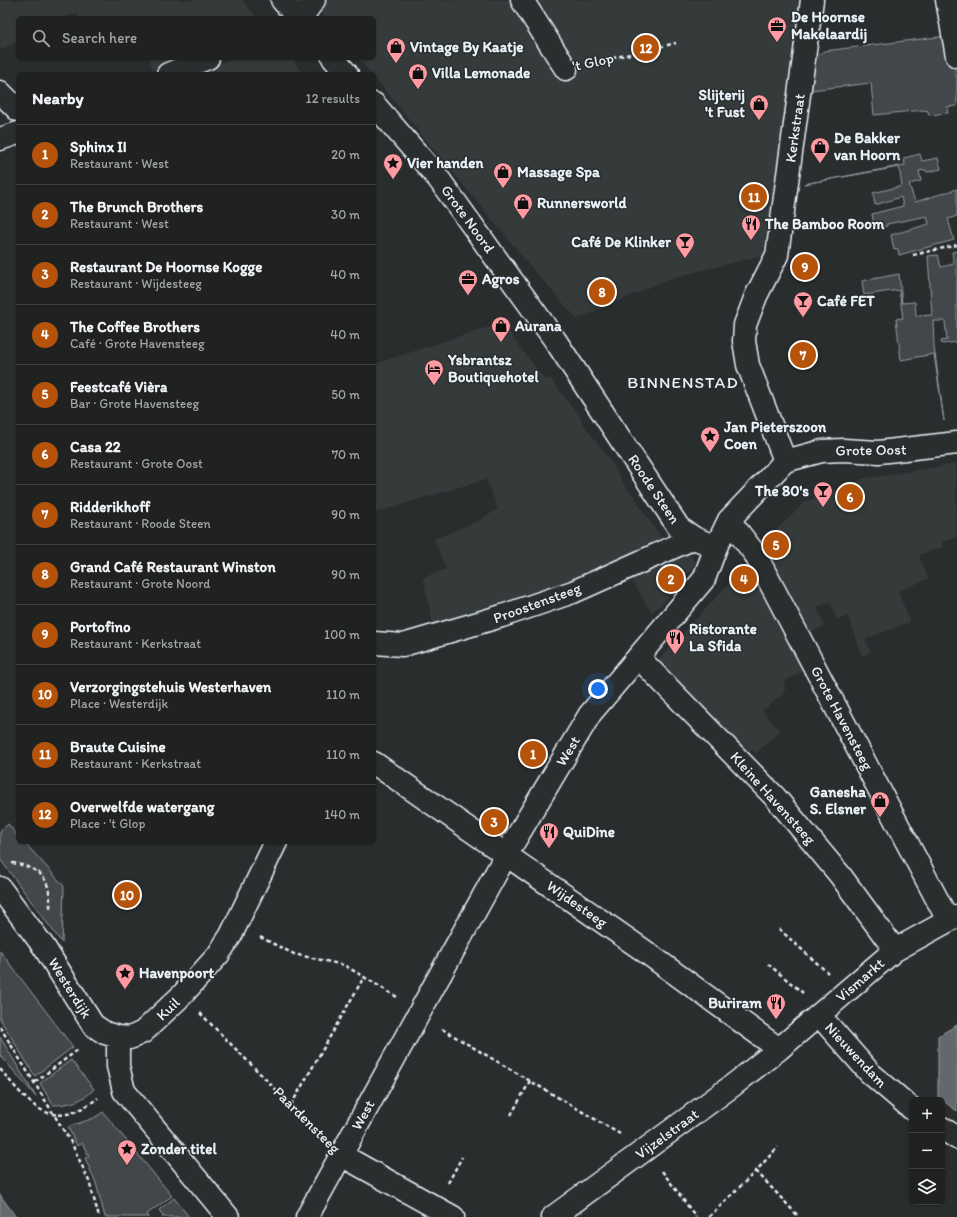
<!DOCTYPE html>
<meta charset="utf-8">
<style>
:root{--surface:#202222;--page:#2d2f2f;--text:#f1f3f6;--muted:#a2a4a5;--line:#3d3f40;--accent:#b45309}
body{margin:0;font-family:Itim,sans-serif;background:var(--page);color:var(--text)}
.controls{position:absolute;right:12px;bottom:12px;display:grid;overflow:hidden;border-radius:6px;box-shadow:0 1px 3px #0004}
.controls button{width:36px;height:36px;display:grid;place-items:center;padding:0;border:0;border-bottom:1px solid var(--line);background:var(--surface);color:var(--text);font:20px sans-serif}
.you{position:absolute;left:598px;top:689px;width:14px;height:14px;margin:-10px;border:3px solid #fff;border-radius:50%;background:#1a73e8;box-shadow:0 0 0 6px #1a73e833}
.badge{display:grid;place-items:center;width:26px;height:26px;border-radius:50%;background:var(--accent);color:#fff;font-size:13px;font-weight:700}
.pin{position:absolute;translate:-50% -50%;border:2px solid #fff;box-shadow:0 1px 4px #0006}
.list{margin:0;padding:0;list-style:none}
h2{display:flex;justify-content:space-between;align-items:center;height:52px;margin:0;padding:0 16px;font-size:17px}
h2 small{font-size:13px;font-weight:400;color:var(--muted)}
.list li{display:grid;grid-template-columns:26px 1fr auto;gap:12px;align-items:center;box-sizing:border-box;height:60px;padding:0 16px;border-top:1px solid var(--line)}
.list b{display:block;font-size:15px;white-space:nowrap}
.list p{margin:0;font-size:13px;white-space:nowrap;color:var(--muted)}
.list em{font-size:13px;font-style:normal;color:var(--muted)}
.icon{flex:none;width:22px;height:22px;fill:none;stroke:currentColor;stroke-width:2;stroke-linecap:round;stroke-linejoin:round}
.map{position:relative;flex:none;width:957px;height:1217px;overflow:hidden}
.search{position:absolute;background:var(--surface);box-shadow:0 1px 3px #0004;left:16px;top:16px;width:360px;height:44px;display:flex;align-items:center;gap:10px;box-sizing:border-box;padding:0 14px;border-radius:6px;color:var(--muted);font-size:15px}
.panel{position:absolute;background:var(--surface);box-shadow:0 1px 3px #0004;left:16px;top:72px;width:360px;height:772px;border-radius:6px}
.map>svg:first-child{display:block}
.built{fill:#363a3b}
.green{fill:#424648;stroke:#959ca0}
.water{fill:#63686b;stroke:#989fa3}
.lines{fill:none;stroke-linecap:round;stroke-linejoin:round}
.minor-casing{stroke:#e8f1f8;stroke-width:25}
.path{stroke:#e8f1f8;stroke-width:2.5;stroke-dasharray:4 3;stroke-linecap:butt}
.minor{stroke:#2a2d2e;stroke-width:22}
.labels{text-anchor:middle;stroke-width:3;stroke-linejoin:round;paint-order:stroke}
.poi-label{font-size:15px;font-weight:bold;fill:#e8f1f8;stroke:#2a2d2e;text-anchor:start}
.street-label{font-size:15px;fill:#e8f1f8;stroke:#2a2d2e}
.quarter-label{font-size:17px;letter-spacing:1px;fill:#e8f1f8;stroke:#2a2d2e}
</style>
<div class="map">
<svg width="957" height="1217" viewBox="0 0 957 1217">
<rect width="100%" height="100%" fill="#2a2d2e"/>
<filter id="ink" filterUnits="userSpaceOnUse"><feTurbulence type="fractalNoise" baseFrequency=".025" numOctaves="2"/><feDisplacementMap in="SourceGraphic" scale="8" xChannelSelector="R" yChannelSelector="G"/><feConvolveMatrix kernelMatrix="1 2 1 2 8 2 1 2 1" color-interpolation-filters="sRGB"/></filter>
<g filter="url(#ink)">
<!-- built -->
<path class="built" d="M0,0H242L257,18H79L77,13L63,18H18V42L0,50Z
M310,0H805L795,74L763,255L671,278L577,319L536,273L374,77V74H371L358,58H374V18H325Z
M149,58H185L153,70Z
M235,58H291L303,74H193Z
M502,323L545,380L550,378L574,410L575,409L581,417L579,418L614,466L625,486L638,501L637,502L664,542L570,581L433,624L423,578L446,569L434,539L478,521L498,509L486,479L374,513V364Z
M956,464L957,537L942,542L943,547L919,555L928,579L898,591L910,622L866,639L870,652L862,656L848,616L837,620L830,602L817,607L825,626L809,633L761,545L805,502L862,479Z
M686,548L696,563L666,600L652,613L629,576Z
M748,563L810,667L783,682L786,689L783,691L784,693L762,711L780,731L756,753L752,750L745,756L657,661Z"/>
<!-- green -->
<path class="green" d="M946,36L957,78V106L947,107L948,113L929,115L928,111L923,110L874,115L871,83L811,90C813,77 811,58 824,51Z
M920,154L922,161L938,158L941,169L927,172L926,170L919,171L921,181L909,184L915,202L957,189V216L948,219L954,240L899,255L898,249L894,250L891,235L929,224L927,216L887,224V226L875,229L872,214L903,206L901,197L875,205L873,193L902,186L899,167L804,184L905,165L904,158Z
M957,251V342L942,344L941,341L947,340L945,321H933L934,346L944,421L934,354L901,360L896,319L903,318L899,290L864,295L862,281L899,274L902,303L915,302L916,316L932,315L928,256L938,255L941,267L954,264L952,252Z
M8,824L18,836V842H24L64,886L62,943L0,859V832Z
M0,951L73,1047L35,1076L0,1019Z
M0,1037L36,1097L0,1055Z
M71,1060L94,1089C84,1101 68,1105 53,1105L40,1083Z
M103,1112L172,1196L147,1214L149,1217H105L96,1183L85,1158L89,1156L82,1143L77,1146L68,1127L94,1118Z
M174,1198L189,1217H162L163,1216L159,1210Z"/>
<!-- water -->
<path class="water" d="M957,1025V1111L942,1100L938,1099V1036Z
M0,1195L16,1217H0Z"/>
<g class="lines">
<!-- minor casing -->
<g class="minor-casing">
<path id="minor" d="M282,0L298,18
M522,0L566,69
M947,0L957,56
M301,18L314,0
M333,58L347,74
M168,74L208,58
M0,92L18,110
M374,104L438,178L555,340L679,528L694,538L716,547
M0,139L18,133
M785,461L748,365L744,341L745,325L756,296L777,255L812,0
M785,461L822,451L843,450L879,452L957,443
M729,520L755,554L948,920
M374,643L403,645L502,616L573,592L694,538
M638,657L775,797L840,875L895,950
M374,763L643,950L779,1049
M0,888L44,947L93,1025L105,1033L118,1037L130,1038L143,1032L182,995L218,955L231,935L276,842
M819,1015L870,1073L912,1109
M118,1037V1066L124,1091L228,1217
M942,1128L957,1138
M341,1155L453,1217
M307,1217L506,855L590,714L704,579L716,547L729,520L785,461
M553,1217L732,1086L779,1049L895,950L957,916"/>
</g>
<!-- path -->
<path class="path" d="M592,63L676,43
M913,255L957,245
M12,863C42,868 51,879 50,909
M779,929L828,973
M260,937L294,954L344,965L397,997
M768,964L803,993
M200,1013L321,1135
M0,1027L72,1144L89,1181L99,1217
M442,1029L620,1134
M0,1069C31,1106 51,1134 98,1098
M35,1082L79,1049
M291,1105L364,977
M511,1115L530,1081
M662,1171L696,1217
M756,1171L799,1217
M448,1183L462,1157
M709,1217L755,1172L778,1147"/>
<!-- minor -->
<use href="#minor" class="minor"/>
</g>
</g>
<!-- icons -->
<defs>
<g id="office-pin" transform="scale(1)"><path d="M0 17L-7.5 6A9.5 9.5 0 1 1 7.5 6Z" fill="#ff9aa2" stroke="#2a2d2e"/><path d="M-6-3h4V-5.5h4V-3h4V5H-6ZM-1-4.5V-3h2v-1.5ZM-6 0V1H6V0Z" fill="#111"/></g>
<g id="shop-pin" transform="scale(1)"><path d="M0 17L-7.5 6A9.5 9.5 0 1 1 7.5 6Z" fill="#ff9aa2" stroke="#2a2d2e"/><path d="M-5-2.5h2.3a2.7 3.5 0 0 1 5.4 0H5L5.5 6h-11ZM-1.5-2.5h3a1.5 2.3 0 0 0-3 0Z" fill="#111"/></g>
<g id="sight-pin" transform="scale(1)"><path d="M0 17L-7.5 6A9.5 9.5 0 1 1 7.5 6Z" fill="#ff9aa2" stroke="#2a2d2e"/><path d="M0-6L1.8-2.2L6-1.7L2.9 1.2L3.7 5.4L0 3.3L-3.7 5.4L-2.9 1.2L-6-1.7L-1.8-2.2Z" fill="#111"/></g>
<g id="restaurant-pin" transform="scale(1)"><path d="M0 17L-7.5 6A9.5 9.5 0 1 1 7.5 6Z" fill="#ff9aa2" stroke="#2a2d2e"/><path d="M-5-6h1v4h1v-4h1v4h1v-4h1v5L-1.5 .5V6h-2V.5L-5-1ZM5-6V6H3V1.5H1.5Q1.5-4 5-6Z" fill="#111"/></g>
<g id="bar-pin" transform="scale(1)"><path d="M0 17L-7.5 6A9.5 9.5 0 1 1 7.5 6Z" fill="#ff9aa2" stroke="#2a2d2e"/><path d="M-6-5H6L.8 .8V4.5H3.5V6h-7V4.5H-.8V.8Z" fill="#111"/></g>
<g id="hotel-pin" transform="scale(1)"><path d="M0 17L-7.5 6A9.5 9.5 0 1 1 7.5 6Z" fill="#ff9aa2" stroke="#2a2d2e"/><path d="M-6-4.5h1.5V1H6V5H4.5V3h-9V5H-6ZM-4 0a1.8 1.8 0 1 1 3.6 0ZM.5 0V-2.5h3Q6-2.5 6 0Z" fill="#111"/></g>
</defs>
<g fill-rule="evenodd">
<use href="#office-pin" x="777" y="26"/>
<use href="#shop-pin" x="396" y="47"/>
<use href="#shop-pin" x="418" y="73"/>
<use href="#shop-pin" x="759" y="104"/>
<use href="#shop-pin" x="820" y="147"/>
<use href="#sight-pin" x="393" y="163"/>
<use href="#shop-pin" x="503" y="172"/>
<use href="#shop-pin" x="523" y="203"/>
<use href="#restaurant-pin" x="751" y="224"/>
<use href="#bar-pin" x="685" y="242"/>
<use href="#office-pin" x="468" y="279"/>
<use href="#bar-pin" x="803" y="301"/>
<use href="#shop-pin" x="501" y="326"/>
<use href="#hotel-pin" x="434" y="369"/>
<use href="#sight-pin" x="710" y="436"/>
<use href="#bar-pin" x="823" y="491"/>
<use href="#restaurant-pin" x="675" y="638"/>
<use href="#shop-pin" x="880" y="801"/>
<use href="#restaurant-pin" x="549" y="832"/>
<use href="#sight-pin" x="125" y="973"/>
<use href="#restaurant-pin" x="776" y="1003"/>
<use href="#sight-pin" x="127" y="1149"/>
</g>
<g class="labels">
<!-- poi labels -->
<g class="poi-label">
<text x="791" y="22">De Hoornse<tspan x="791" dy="17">Makelaardij</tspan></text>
<text x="410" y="52">Vintage By Kaatje</text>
<text x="432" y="78">Villa Lemonade</text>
<text x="745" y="100" text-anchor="end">Slijterij<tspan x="745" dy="17">'t Fust</tspan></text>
<text x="834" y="143">De Bakker<tspan x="834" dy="17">van Hoorn</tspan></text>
<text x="407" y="168">Vier handen</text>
<text x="517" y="177">Massage Spa</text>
<text x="537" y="208">Runnersworld</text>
<text x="765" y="229">The Bamboo Room</text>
<text x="671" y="247" text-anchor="end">Café De Klinker</text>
<text x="482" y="284">Agros</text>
<text x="817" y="306">Café FET</text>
<text x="515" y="331">Aurana</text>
<text x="448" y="365">Ysbrantsz<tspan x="448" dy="17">Boutiquehotel</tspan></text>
<text x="724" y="432">Jan Pieterszoon<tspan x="724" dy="17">Coen</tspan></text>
<text x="809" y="496" text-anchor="end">The 80's</text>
<text x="689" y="634">Ristorante<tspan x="689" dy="17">La Sfida</tspan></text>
<text x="866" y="797" text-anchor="end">Ganesha<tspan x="866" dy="17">S. Elsner</tspan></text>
<text x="563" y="837">QuiDine</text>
<text x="139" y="978">Havenpoort</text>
<text x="762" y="1008" text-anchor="end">Buriram</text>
<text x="141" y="1154">Zonder titel</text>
</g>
<!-- street labels -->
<g class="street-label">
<text transform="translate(593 62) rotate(-12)" y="5">'t Glop</text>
<text transform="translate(795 128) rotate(-82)" y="5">Kerkstraat</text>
<text transform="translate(468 219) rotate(54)" y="5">Grote Noord</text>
<text transform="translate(871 450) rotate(-1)" y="5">Grote Oost</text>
<text transform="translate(654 489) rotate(56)" y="5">Roode Steen</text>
<text transform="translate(537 603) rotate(-20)" y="5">Proostensteeg</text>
<text transform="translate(842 718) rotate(62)" y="5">Grote Havensteeg</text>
<text transform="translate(568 751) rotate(-59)" y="5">West</text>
<text transform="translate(773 798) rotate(48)" y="5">Kleine Havensteeg</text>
<text transform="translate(577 904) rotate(35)" y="5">Wijdesteeg</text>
<text transform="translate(860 980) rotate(-41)" y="5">Vismarkt</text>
<text transform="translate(70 988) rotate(58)" y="5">Westerdijk</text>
<text transform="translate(168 1009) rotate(-44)" y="5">Kuil</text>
<text transform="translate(856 1055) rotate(47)" y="5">Nieuwendam</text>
<text transform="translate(363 1115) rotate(-61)" y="5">West</text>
<text transform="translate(307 1120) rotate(45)" y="5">Paardensteeg</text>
<text transform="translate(667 1134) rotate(-36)" y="5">Vijzelstraat</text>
</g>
<!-- quarter labels -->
<g class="quarter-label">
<text x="683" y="388">BINNENSTAD</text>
</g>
</g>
</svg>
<div class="controls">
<button>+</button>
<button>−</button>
<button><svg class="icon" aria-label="layers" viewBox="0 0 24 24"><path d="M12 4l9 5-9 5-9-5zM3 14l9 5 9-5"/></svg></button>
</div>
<div class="you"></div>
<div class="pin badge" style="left:533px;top:754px">1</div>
<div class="pin badge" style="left:671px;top:579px">2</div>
<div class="pin badge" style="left:494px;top:822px">3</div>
<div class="pin badge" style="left:744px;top:579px">4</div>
<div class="pin badge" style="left:776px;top:545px">5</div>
<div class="pin badge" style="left:850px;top:497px">6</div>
<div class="pin badge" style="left:803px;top:355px">7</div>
<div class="pin badge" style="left:602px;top:292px">8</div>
<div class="pin badge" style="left:805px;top:267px">9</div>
<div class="pin badge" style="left:127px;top:895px">10</div>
<div class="pin badge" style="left:754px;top:197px">11</div>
<div class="pin badge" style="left:646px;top:48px">12</div>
<div class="search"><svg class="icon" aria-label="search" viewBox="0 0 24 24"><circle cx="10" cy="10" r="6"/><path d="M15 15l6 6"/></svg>Search here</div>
<section class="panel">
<h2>Nearby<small>12 results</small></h2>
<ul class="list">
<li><span class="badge">1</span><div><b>Sphinx II</b><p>Restaurant · West</p></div><em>20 m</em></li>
<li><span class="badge">2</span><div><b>The Brunch Brothers</b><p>Restaurant · West</p></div><em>30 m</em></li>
<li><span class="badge">3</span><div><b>Restaurant De Hoornse Kogge</b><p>Restaurant · Wijdesteeg</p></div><em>40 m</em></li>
<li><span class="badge">4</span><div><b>The Coffee Brothers</b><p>Café · Grote Havensteeg</p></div><em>40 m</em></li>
<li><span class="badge">5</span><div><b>Feestcafé Vièra</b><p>Bar · Grote Havensteeg</p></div><em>50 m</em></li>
<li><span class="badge">6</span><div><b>Casa 22</b><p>Restaurant · Grote Oost</p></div><em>70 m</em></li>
<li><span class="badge">7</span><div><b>Ridderikhoff</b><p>Restaurant · Roode Steen</p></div><em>90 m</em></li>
<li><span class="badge">8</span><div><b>Grand Café Restaurant Winston</b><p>Restaurant · Grote Noord</p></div><em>90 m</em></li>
<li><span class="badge">9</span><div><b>Portofino</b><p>Restaurant · Kerkstraat</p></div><em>100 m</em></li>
<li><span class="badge">10</span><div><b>Verzorgingstehuis Westerhaven</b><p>Place · Westerdijk</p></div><em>110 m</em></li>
<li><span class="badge">11</span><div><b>Braute Cuisine</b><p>Restaurant · Kerkstraat</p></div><em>110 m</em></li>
<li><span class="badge">12</span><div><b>Overwelfde watergang</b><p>Place · 't Glop</p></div><em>140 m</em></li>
</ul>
</section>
</div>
